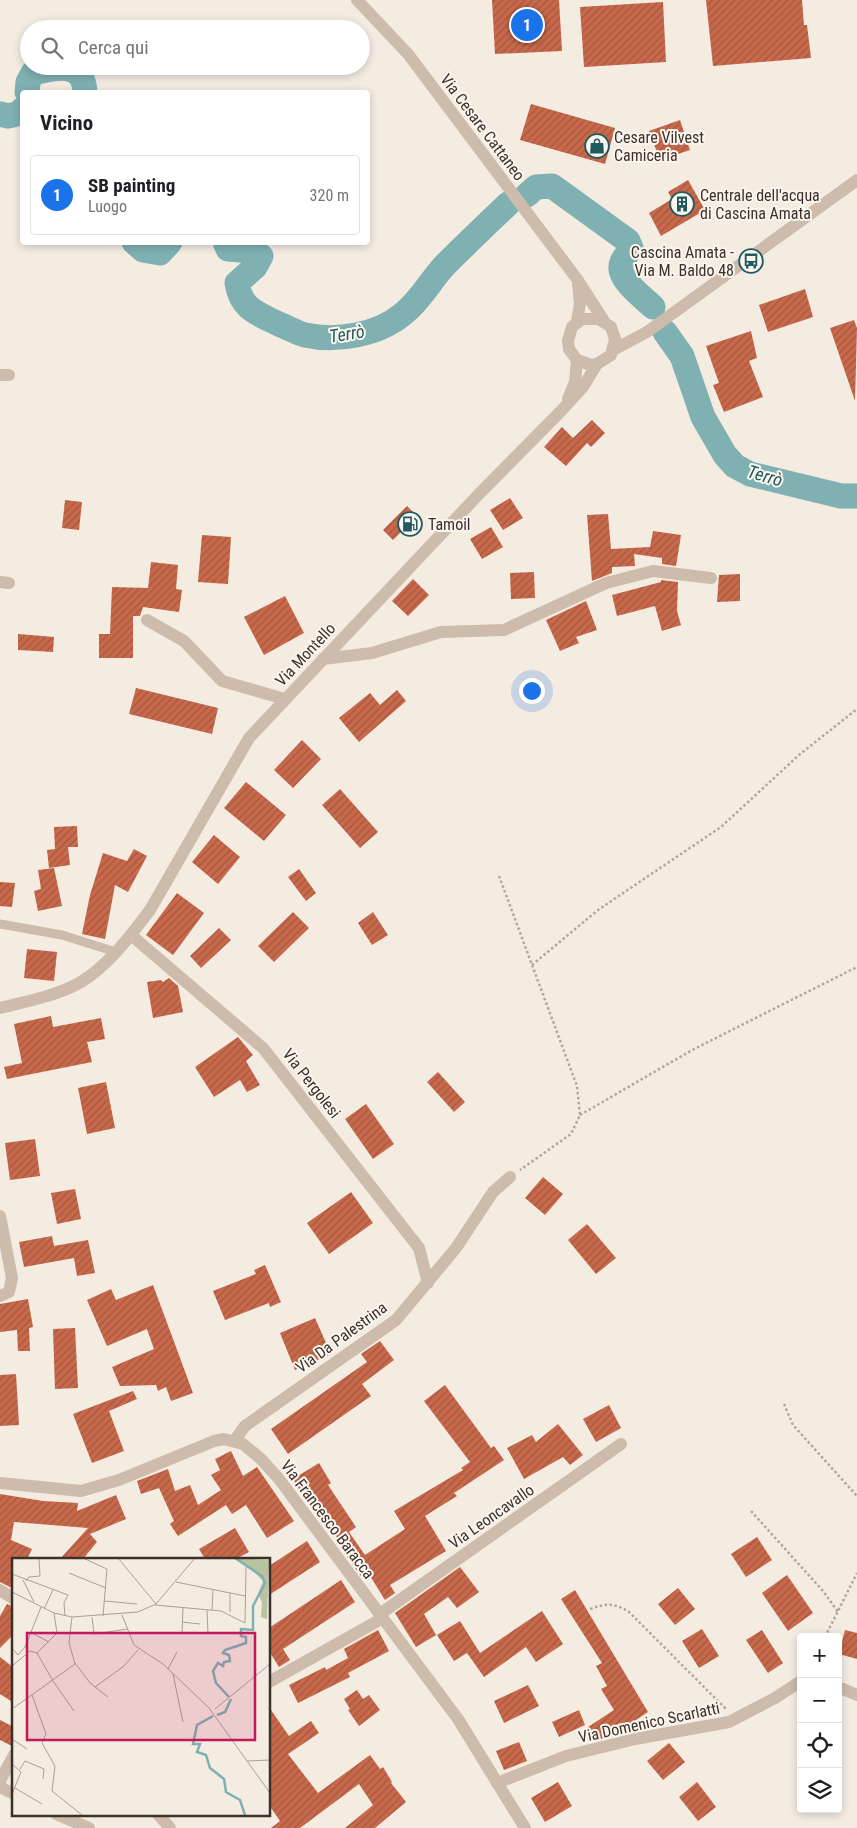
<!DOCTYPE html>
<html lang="it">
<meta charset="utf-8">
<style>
:root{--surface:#fff;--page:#f2f2f2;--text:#202124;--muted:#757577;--line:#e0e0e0;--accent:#1a73e8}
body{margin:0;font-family:"Roboto Condensed",sans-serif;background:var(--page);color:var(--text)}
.controls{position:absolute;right:15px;bottom:15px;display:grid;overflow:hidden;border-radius:5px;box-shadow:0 2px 8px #0003}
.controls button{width:45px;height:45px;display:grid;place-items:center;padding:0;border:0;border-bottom:1px solid var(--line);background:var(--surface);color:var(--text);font:25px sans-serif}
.you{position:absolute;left:531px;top:690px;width:18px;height:18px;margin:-12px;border:4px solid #fff;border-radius:50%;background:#1a73e8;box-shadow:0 0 0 8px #1a73e833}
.badge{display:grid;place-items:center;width:32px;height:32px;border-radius:50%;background:var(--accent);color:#fff;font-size:16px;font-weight:700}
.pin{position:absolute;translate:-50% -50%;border:2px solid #fff;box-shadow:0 1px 5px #0006}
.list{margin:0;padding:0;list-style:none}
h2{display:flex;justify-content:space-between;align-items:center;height:65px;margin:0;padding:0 20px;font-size:21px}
h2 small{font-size:16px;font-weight:400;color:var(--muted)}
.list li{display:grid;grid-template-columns:32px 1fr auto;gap:15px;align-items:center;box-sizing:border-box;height:80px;margin:0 10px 10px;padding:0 10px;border:1px solid var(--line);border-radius:5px}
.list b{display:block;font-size:19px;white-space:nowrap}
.list p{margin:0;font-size:16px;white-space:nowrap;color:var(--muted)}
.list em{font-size:16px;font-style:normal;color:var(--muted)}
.icon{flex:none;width:28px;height:28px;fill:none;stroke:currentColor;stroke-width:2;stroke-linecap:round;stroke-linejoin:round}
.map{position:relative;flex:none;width:857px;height:1828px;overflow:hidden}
.search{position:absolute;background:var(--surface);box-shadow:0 2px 8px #0003;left:20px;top:20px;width:350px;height:55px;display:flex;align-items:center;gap:12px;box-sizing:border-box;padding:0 18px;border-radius:28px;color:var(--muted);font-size:19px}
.panel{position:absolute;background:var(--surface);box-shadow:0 2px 8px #0003;left:20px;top:90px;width:350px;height:155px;border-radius:5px}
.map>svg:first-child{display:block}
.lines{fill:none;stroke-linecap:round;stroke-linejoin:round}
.river{stroke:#7fb0b2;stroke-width:25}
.building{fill:url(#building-hatch)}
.path{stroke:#b9a596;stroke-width:2.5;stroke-dasharray:2.5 2.5;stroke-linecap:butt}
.service{stroke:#cdbbac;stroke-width:9}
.minor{stroke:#cdbbac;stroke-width:12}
.tertiary{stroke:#cdbbac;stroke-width:12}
.labels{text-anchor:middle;stroke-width:4;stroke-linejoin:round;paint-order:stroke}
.street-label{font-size:16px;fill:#3b302b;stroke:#fbf5ee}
.poi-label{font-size:16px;fill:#3b302b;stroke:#fbf5ee;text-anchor:start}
.water-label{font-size:18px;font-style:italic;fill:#1f5a5e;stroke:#fbf5ee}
.inset-river{fill:none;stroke:#7fb0b2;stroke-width:2.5}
.inset-road{fill:none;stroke:#aaa098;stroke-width:1}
.view{fill:#c2185b;fill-opacity:0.15;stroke:#c2185b;stroke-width:2.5}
.inset-edge{fill:none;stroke:#3b302b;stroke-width:2.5}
</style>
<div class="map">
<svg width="857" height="1828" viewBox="0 0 857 1828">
<defs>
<pattern id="building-hatch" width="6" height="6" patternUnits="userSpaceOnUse" patternTransform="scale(1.25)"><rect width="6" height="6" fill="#c8694b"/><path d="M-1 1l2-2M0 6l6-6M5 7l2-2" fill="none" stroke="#a4573f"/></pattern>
</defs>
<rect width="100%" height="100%" fill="#f4ebe1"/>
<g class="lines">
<!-- river -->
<path class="river" d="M27,92L28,82L33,73C56,68 83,60 85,92
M0,114L8,116L21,113L22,110
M527,195L536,187L552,186L628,241L631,248C629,252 624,257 622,262C615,278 643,297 653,307
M134,242L143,250L160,253L170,242
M225,242L228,249L253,251L261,256L255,267L237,283C241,310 259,314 281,325C289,328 297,333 305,335C336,342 378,335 403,314C421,300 430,281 445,265C466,244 487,224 508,204
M665,332L682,356L703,417L725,455L735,466L750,474L841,496H857"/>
</g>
<!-- building -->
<path class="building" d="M492,0H559L562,51L495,54Z
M706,0H802L804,25H807L811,58L713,66Z
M663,2L666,62L584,67L580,7Z
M531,104L615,128L605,164L520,140Z
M680,120L690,150L660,160L649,131Z
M688,180L705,210L661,236L649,213L672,199L668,192Z
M805,289L813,317L768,332L759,305Z
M854,320L857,328L855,401L830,328Z
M751,331L757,358L749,361L763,397L724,412L713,385L719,383L706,346Z
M592,420L605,433L591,447L587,443L566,466L544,447L562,427L573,438Z
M510,498L523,518L503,530L490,510Z
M65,500L82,502L79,530L62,528Z
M407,506L417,516L393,540L383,530Z
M608,514L611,549L650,547L653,531L681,535L676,566L662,564V558L634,554L635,566L612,567V573L592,581L587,515Z
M491,527L503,547L482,559L470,539Z
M202,535L231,537L228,584L198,582Z
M151,562L178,565L176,589L182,590L179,612L143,607L140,616H133V658H99V634H110L112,587L148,588Z
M534,572L535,598L511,599L510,573Z
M740,574V601L717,602L719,575Z
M413,579L429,595L408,616L392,601Z
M661,580L678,582L677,611L681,625L662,631L655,606L617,616L612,595L661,582Z
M285,596L304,633L264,655L244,617Z
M586,601L597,630L576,637L579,643L560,651L546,620Z
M18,634L54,637L53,652L18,650Z
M136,688L218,708L212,734L129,714Z
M397,690L406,701L359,742L339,718L370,693L380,705Z
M302,740L321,759L293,788L274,770Z
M246,782L286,815L264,841L224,808Z
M340,789L378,832L360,848L322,805Z
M77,826L78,847H68L70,865L49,868L47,850L55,849L54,827Z
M214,835L240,857L218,884L192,862Z
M134,849L147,856L128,892L115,885L105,939L82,934L90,895L103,853L127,861Z
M54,868L62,906L38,911L34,891L41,889L38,870Z
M299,869L316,893L306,901L288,877Z
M0,882L15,883L12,907L0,906Z
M177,893L204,913L173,955L146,935Z
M293,912L309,928L274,962L258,946Z
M373,912L388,935L372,945L358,923Z
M219,928L231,940L201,968L190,956Z
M27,949L57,952L54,981L24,978Z
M169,978L178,986L183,1012L153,1018L147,982L161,980L163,982Z
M51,1016L53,1027L101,1018L105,1039L87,1042L92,1062L7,1079L4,1067L22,1063L14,1024Z
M238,1037L253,1055L246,1061L260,1085L247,1092L240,1080L214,1097L195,1067Z
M438,1072L465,1102L454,1112L427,1082Z
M106,1082L115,1128L87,1134L78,1088Z
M366,1104L394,1144L373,1159L345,1119Z
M35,1139L40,1176L10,1180L5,1143Z
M543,1177L563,1194L545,1215L525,1198Z
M75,1189L81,1219L57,1224L51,1193Z
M351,1192L373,1223L329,1254L307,1223Z
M587,1224L616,1258L596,1274L568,1240Z
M52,1236L54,1246L88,1240L95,1273L77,1276L74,1258L24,1267L19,1242Z
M265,1265L281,1302L270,1307L269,1303L225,1320L213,1291L256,1274L254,1270Z
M153,1285L193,1393L171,1401L166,1387L158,1391L156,1385L120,1386L112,1367L154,1349L147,1329L107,1346L87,1300L111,1289L116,1300Z
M28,1299L33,1327L29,1328L30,1351H18L17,1330L0,1332V1304Z
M315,1318L331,1354L295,1370L280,1333Z
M75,1328L78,1388L55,1389L53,1329Z
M380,1341L394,1360L362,1384L371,1396L288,1454L271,1429L367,1362L361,1354Z
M16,1374L19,1425L0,1426V1375Z
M445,1385L491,1448L494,1446L504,1460L454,1493L457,1496L425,1516L446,1551L390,1585L395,1593L385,1600L367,1571L361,1576L340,1547L342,1545L309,1496L305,1499L293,1479L319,1463L331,1483L328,1485L356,1527L349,1532L365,1555L405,1529L394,1511L463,1470L461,1468L470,1462L424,1401Z
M133,1391L137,1399L109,1411L124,1451L92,1463L73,1414Z
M609,1405L621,1428L596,1442L583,1419Z
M558,1424L583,1455L570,1465L563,1457L524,1479L507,1448L532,1435L536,1442Z
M231,1451L243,1476L257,1467L294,1521L267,1538L246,1505L232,1514L226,1505L178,1536L170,1524L174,1521L159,1488L141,1494L137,1481L168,1469L175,1491L190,1485L198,1505L221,1490L211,1475L220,1470L215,1459Z
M0,1494L43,1501L78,1503L77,1511L116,1495L126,1519L90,1534L97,1542L83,1559H60L88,1528L14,1522L11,1540L32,1549L27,1559H14V1589L0,1582Z
M235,1528L249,1552L236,1559H205L199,1549Z
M757,1537L772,1560L746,1577L731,1554Z
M307,1541L320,1562L269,1595V1566Z
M460,1567L479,1592L457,1608L448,1597L424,1614L436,1635L416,1647L395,1613Z
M787,1575L813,1613L788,1631L762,1593Z
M341,1580L355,1602L283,1649L290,1660L279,1667L269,1651V1628Z
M678,1588L695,1609L675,1625L658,1604Z
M575,1590L648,1712L610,1737L596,1740L588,1727L614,1710L601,1689L607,1686L596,1666L602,1663L561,1599Z
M7,1604L14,1607V1634L0,1648V1616Z
M542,1611L563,1644L536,1662L526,1647L484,1677L467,1653L454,1661L437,1635L460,1621L480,1653Z
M702,1629L719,1656L699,1668L682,1641Z
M378,1630L389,1651L348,1673L350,1677L298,1703L289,1685L325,1667L326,1670L348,1658L344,1649Z
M762,1630L783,1663L768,1673L746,1640Z
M845,1630L857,1633V1659L839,1654Z
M0,1657L14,1668V1703L0,1694Z
M528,1685L539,1706L504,1723L494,1701Z
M357,1690L363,1699L369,1695L380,1710L359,1726L348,1710L350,1709L344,1699Z
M269,1707L289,1736L311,1721L319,1733L288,1754L318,1793L370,1755L380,1769L383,1767L392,1782L391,1783L406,1802L375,1828H345L373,1805L359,1784L300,1828H271L280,1821L269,1805Z
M579,1710L585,1725L559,1737L552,1722Z
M0,1720L14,1727V1747L0,1740Z
M519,1742L527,1761L504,1770L496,1751Z
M669,1743L685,1762L663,1780L647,1761Z
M558,1782L572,1806L545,1822L531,1798Z
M697,1782L716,1807L698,1821L679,1797Z"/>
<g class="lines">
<!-- path -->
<path class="path" d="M499,876L577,1086L580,1115L571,1134L520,1170
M532,965L598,910L721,827L799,755L857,709
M580,1115L694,1049L857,967
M784,1404L793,1425L857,1496
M751,1511L823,1591L838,1612
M590,1609C606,1603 615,1603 629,1612L727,1710
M825,1637L857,1573"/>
<!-- service -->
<path class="service" d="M0,924L62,935L116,952"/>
<!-- minor -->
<path class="minor" d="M0,375H9
M0,582L9,583
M147,620L184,641L222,681L285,699
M323,659L372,653L441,632L504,630L606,583L653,571L711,578
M131,935L263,1048L419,1248L428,1283
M0,1216L12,1278L9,1292L0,1296
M235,1440L245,1426L396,1320L456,1248L493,1192L510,1177
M0,1590L14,1599
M380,1614L621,1444
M269,1682L383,1618
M838,1687L857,1695
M0,1781L14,1755
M497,1783L566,1756L635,1739L729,1722L775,1698L801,1681
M0,1787L14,1794
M56,1814L89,1828
M158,1814L170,1828"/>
<!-- tertiary -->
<path class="tertiary" d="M357,0L408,54L577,279L604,321
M577,321L580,304L578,284
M613,350L647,332L857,180
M568,399L575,382L577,360
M0,1008C27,1001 57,996 81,982C109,965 130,936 150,910L249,738L479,494L560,412L583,387L597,364L611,355L615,339L611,327L599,319H582L572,327L568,341L569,349L577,360L591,365L597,364
M0,1483L81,1491L119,1480L214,1441L224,1439L243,1444L261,1459L279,1479L458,1719L525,1828"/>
</g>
<!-- icons -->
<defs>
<g id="shop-ring" transform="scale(1.25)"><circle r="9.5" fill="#fbf5ee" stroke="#1f5a5e" stroke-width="1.5"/><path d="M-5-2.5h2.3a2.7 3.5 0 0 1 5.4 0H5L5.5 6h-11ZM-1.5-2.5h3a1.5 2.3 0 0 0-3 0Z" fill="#1f5a5e"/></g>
<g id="building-ring" transform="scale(1.25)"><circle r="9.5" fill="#fbf5ee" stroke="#1f5a5e" stroke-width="1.5"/><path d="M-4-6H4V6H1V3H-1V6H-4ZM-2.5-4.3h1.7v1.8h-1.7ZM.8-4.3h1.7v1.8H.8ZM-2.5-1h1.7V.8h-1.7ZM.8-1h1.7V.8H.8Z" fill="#1f5a5e"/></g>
<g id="bus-ring" transform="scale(1.25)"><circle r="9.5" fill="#fbf5ee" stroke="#1f5a5e" stroke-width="1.5"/><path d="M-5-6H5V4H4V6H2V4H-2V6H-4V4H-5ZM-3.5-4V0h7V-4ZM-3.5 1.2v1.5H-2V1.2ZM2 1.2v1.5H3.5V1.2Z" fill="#1f5a5e"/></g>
<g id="fuel-ring" transform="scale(1.25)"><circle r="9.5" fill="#fbf5ee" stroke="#1f5a5e" stroke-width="1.5"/><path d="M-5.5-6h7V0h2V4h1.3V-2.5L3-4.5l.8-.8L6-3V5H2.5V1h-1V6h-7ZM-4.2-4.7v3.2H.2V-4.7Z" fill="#1f5a5e"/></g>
</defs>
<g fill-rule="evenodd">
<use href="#shop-ring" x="597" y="146"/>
<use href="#building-ring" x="682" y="204"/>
<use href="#bus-ring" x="751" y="261"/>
<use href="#fuel-ring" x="410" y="524"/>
</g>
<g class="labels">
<!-- street labels -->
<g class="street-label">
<text transform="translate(483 127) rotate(53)" y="6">Via Cesare Cattaneo</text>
<text transform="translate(305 654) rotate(-47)" y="6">Via Montello</text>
<text transform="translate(312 1083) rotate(52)" y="6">Via Pergolesi</text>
<text transform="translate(341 1337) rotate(-36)" y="6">Via Da Palestrina</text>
<text transform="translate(491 1516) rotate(-35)" y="6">Via Leoncavallo</text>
<text transform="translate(328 1519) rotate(53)" y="6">Via Francesco Baracca</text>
<text transform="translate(649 1722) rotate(-12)" y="6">Via Domenico Scarlatti</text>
</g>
<!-- poi labels -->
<g class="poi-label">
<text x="614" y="143">Cesare Vilvest<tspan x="614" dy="18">Camiceria</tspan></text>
<text x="700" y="201">Centrale dell'acqua<tspan x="700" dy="18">di Cascina Amata</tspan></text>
<text x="734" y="258" text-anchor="end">Cascina Amata -<tspan x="734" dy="18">Via M. Baldo 48</tspan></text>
<text x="428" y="530">Tamoil</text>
</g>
<!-- water labels -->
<g class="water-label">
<text transform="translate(347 334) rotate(-9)" y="6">Terrò</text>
<text transform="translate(765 476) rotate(16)" y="6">Terrò</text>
</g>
</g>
<!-- overview -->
<g transform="translate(12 1558)">
<rect width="258" height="258" fill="#f4ebe1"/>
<path d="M222,0L257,2L255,61L249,59L250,44L246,36L251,23L234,6Z" fill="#b8c4a0"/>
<path class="inset-river" d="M217,139L204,125L201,113L206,105L211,108L212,104L218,103L217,97L211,95L213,92L234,85V79L229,78V71L241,72V48L253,25L250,18L223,0M205,157L213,154L219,141M201,158L185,167L181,186H188L185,194L194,197L198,210L212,221L214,234L228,242L233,257"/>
<path class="inset-road" d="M71,0L95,11L91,58M106,0L144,46M57,15L94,30M0,16L56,37L52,45L53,58M11,22L22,44M14,23L17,19L28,18L27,0M164,24L233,38M0,34L42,55L60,59L126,54L144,46L183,0M92,43L125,46M143,47L209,53L233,65L234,9M32,51L41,32M195,52L196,76M200,52L201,32M218,54V35M110,57L122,87L151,106L197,150L258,235M80,59L82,76L116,71M170,64L188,66M20,75L37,84M170,76L171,49M0,90L6,97L13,89L29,49M25,95L45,75L42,55M25,95L41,123M63,105L78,125L96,139M0,108L18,93L25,95M156,111L165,94M161,116L171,164M41,123L62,153M83,129L112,108L126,92M20,137L34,176L30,185L43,208L40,233L70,257M0,151L63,106L57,85L60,59M203,151L258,106M0,181L15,191M235,203L258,202M0,206L9,214L0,236M8,211L13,203L32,211L31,221M3,230L30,246"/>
<path class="view" d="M15,75H243V182H15Z"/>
<rect width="258" height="258" class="inset-edge"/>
</g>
</svg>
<div class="controls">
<button>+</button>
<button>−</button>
<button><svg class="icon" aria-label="locate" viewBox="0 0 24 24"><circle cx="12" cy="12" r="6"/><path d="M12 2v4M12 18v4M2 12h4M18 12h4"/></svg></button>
<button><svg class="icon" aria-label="layers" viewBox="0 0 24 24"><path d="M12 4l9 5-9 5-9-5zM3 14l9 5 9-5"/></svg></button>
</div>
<div class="you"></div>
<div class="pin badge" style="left:527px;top:25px">1</div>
<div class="search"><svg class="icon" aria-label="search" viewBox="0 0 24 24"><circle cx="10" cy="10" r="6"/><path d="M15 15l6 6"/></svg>Cerca qui</div>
<section class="panel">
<h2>Vicino<small></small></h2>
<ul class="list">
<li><span class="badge">1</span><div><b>SB painting</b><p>Luogo</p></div><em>320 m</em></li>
</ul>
</section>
</div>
